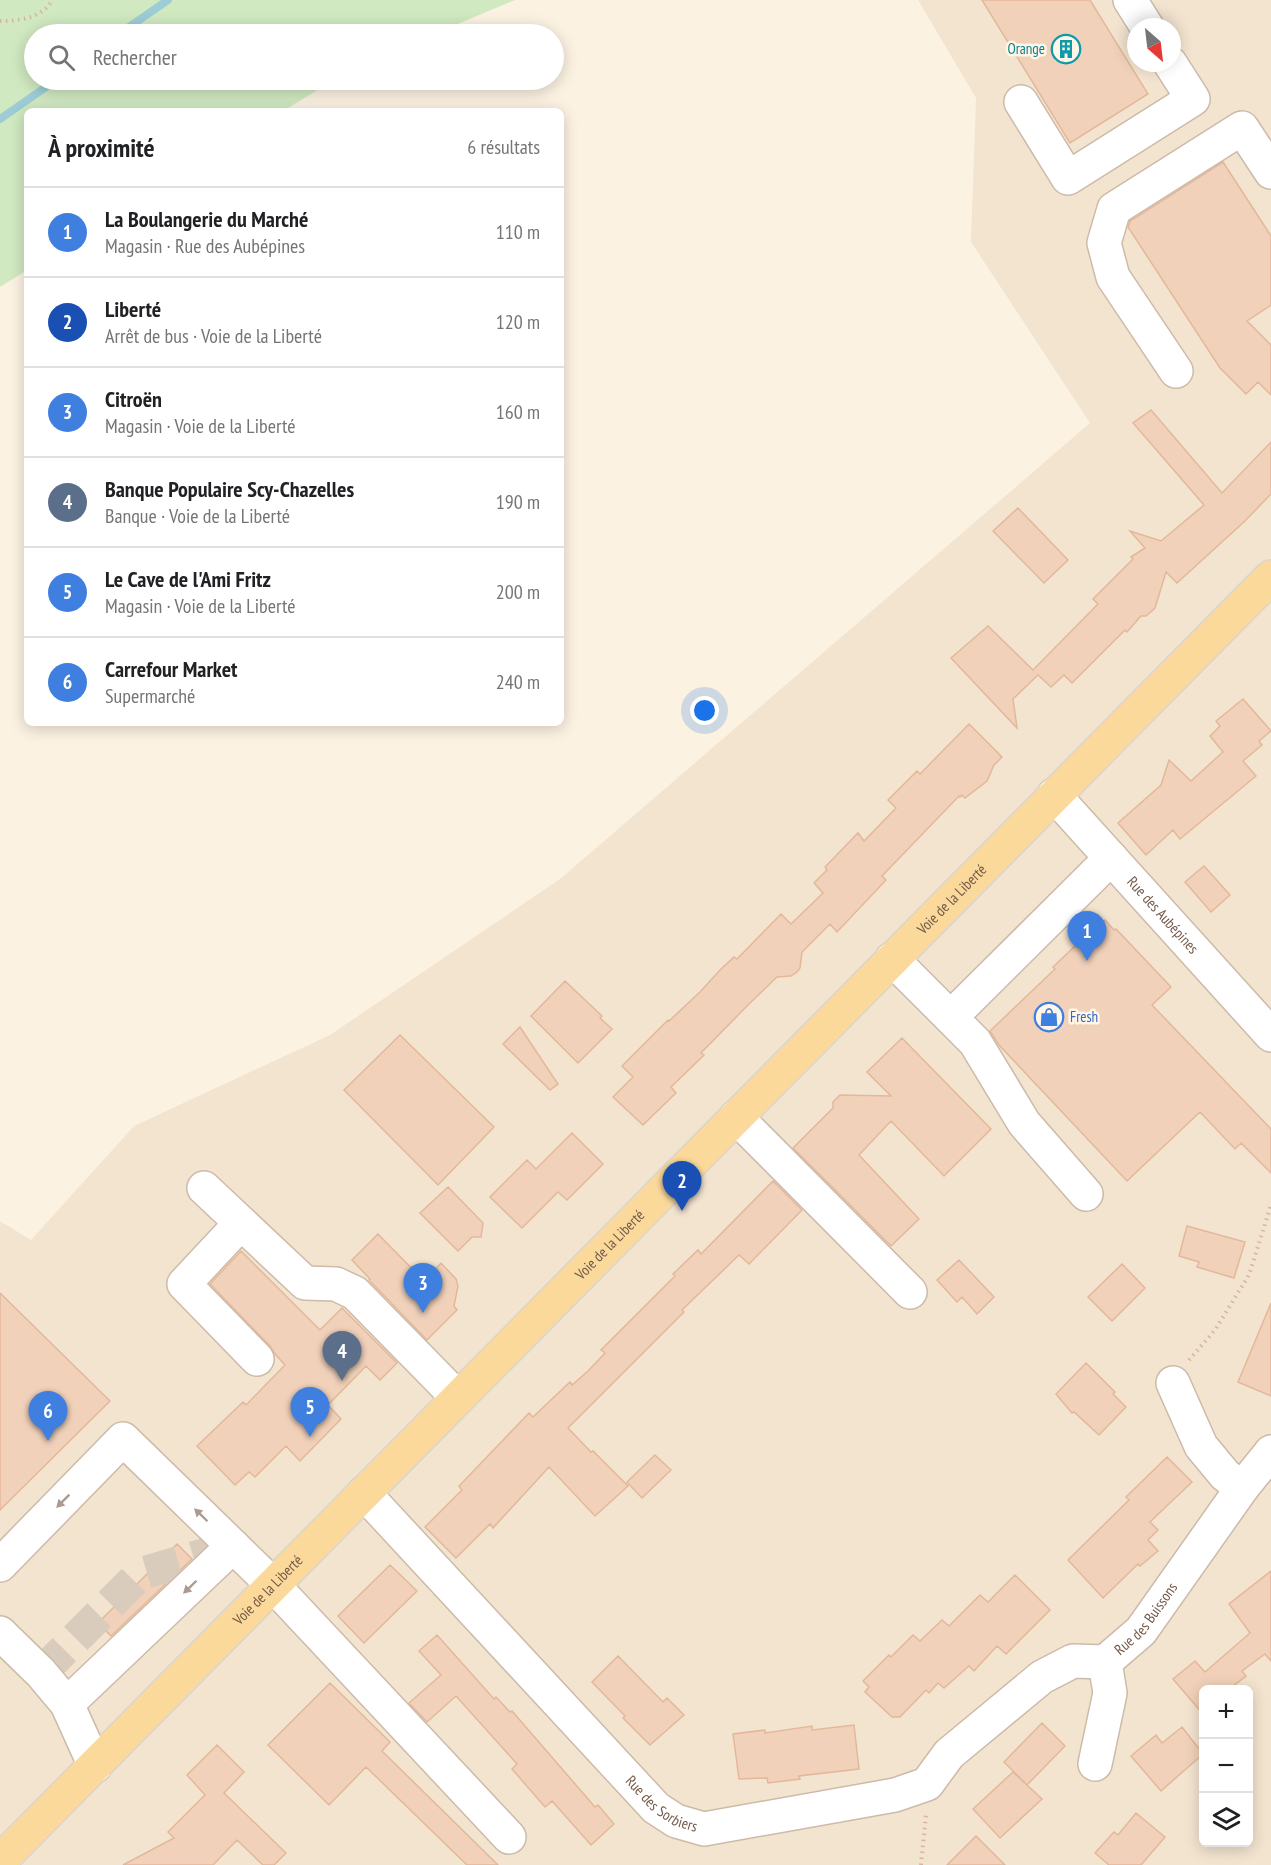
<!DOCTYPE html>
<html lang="fr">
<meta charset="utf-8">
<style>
:root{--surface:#fff;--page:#f6f6f6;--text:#202124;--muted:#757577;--line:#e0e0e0;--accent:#e57048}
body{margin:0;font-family:"PT Sans Narrow",sans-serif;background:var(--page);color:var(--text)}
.controls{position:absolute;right:18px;bottom:18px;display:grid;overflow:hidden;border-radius:9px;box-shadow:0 3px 15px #0003}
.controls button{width:54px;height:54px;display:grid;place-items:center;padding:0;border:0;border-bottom:2px solid var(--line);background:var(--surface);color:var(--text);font:30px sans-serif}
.compass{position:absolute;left:1127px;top:18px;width:54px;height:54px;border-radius:50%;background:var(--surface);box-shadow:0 3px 15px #0003;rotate:152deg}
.you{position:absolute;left:705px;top:711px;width:21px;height:21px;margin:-15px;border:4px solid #fff;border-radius:50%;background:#1a73e8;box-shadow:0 0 0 9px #1a73e833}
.badge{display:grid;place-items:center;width:39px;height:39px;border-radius:50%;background:var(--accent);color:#fff;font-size:20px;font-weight:700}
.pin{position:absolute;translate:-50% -50px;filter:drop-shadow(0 2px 3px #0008)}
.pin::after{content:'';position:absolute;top:32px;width:21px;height:18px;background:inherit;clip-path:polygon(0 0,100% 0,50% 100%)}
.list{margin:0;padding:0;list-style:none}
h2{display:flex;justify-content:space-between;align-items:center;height:78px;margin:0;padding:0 24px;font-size:26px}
h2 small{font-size:20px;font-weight:400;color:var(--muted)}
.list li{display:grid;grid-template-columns:39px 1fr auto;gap:18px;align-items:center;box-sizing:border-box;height:90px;padding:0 24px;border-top:2px solid var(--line)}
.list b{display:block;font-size:22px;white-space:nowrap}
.list p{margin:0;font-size:20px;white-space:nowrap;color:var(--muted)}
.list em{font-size:20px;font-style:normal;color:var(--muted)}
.icon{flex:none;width:33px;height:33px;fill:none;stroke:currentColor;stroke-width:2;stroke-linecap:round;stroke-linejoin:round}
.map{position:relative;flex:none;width:1271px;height:1865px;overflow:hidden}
.search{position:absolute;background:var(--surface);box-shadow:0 3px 15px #0003;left:24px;top:24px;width:540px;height:66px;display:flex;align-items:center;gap:15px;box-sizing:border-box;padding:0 21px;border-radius:33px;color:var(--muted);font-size:22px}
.panel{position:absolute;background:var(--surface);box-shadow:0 3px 15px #0003;left:24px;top:108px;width:540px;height:618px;border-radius:9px}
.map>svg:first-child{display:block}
.residential{fill:#f3e4d0;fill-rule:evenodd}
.green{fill:#d0e9c1}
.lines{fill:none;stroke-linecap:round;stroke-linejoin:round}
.stream{stroke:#9dccd6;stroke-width:8}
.building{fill:#f1d1ba;stroke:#e3b89a;stroke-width:1.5}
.minor-tunnel{stroke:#daccbc;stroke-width:33;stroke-dasharray:33 16;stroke-linecap:butt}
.minor-casing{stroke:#cdbaa9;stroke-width:36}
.major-casing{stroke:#dbd4d0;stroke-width:36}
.path{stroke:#d5b59d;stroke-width:4;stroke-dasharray:1.5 4.5;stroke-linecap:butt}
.minor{stroke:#fff;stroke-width:33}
.major{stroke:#fad99b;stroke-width:33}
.oneway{fill:#ab9b92}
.labels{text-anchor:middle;stroke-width:5;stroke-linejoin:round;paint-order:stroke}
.culture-label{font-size:15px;fill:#0d838f;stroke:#fff6e8;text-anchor:end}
.street-label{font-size:15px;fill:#735949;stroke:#fff6e8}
.shop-label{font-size:15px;fill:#366cbe;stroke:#fff6e8;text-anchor:start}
</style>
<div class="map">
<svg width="1271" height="1865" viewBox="0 0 1271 1865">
<rect width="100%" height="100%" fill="#fcf2e2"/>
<!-- residential -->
<path class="residential" d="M918,0H1271V1865H0V1221L31,1240L134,1126L330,1035L560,879L1090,423L971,242L976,98ZM1136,27H1172V63H1136ZM1204,1690H1248V1842H1204Z"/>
<!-- green -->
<path class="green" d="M0,0H515L434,34H34V80H334L283,111H27V270L0,287Z"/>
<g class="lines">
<!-- stream -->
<path class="stream" d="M119,34L168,0
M0,119L56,80"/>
</g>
<!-- building -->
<path class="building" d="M982,0H1090L1148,94L1070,143Z
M1223,162L1271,236V305L1247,321L1271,345V395L1258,382L1246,394L1220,368L1128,227L1130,221Z
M1151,410L1222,493L1271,442V494L1245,521L1177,583L1166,572L1155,608L1146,616H1141L1127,632L1125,630L1072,683L1064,675L1051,687L1038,675L1013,699L1017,728L951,658L988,626L1033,670L1098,604L1093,599L1133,559L1131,557L1145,548L1130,531L1161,541L1204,505L1133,423Z
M1018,508L1068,560L1044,583L993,531Z
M1243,699L1271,731L1259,741L1262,745L1243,761L1256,776L1180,839L1173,830L1146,855L1118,823L1161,785L1169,760L1191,781L1223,752L1210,736L1220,726L1216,721Z
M969,724L1002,757L994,765L987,781L965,798L962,795L960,797L959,796L882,876L886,880L837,932L830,924L802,952L800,968L797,972L791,976L777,977L747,1006L701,1053L704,1055L671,1087L676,1093L643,1125L613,1097L633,1077L622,1066L668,1020L669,1021L700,992L720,970L734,957L737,959L781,914L791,924L823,893L814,883L827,870L825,867L858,833L864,841L896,808L888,800L917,771L920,774Z
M1204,866L1230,895L1211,912L1185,882Z
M1105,920L1114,930L1116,929L1171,987L1152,1005L1271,1129V1173L1241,1143L1235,1149L1200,1112L1127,1181L999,1045L990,1031L1055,969L1053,967L1094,928L1095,930Z
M565,981L602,1016L600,1018L612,1029L578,1063L531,1016Z
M520,1027L558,1084L550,1090L503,1044Z
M400,1035L494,1127L438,1185L344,1090Z
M902,1038L991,1129L944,1176L891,1121L859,1155L919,1219L891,1246L793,1148L833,1108V1102L840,1095L891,1096L867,1072Z
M572,1133L603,1164L567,1200L558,1192L522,1228L490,1197L527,1160L536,1169Z
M773,1181L802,1210L749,1264L739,1255L682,1310L684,1312L568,1428L591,1452L593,1451L628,1486L595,1516L549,1467L493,1528L490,1524L456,1558L425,1527L462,1490L459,1486L529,1413L533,1417L570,1382L572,1385L588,1371L605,1353L601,1350L675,1276L673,1274L698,1250L701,1254Z
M448,1187L483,1223L481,1237H472L458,1251L420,1213Z
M1187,1226L1245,1242L1234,1278L1197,1267L1199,1262L1179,1256Z
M378,1234L424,1281L441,1263L456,1279L458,1286L454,1306L457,1310L427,1340L369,1280L370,1279L352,1260Z
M241,1251L320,1330L342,1308L397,1363L380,1380L366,1366L328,1405L341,1419L300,1461L286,1446L255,1477L249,1472L235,1485L197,1446L243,1402L246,1405L285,1365L275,1354L270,1346L210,1284Z
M959,1260L994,1297L977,1314L962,1297L957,1302L937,1280Z
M1122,1264L1145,1288L1112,1321L1088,1297Z
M0,1293L110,1401L0,1510Z
M1271,1303V1396L1238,1382Z
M1086,1363L1115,1392L1113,1394L1126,1407L1099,1435L1074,1412L1072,1413L1056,1394Z
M655,1455L671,1470L642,1498L627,1482Z
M1167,1457L1192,1482L1150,1522L1158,1530L1148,1540L1158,1551L1140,1566L1138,1564L1103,1598L1068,1560L1129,1500L1126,1497Z
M177,1544L192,1559L111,1636L98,1623Z
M390,1565L417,1591L364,1643L338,1616Z
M1271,1571V1661L1265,1654L1242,1671L1246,1676L1229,1689H1203V1714L1173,1679L1195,1661L1205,1672L1250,1633L1229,1604Z
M1015,1575L1050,1610L1006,1654L997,1646L974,1671L969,1666L944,1688L938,1683L929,1693L926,1690L900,1717H892L865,1692L869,1687L863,1681L889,1655L891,1657L913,1635L920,1641L942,1620L949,1626L980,1595L988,1602Z
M437,1635L494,1699L496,1697L510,1712L512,1711L595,1807L598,1805L614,1824L591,1845L552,1801L545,1807L512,1769L517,1764L456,1696L427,1722L409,1703L441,1675L419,1651Z
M618,1656L663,1702L667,1698L684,1715L650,1745L623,1718L625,1716L592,1682Z
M330,1683L390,1742L382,1751L498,1865H467L366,1767L329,1805L268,1745Z
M1042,1723L1065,1746L1027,1785L1004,1762Z
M854,1725L859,1769L799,1776L800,1779L768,1783L767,1778L739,1779L733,1734L765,1730V1733L812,1726V1730Z
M1182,1727L1203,1754L1161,1791L1131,1756L1156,1735L1162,1743Z
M217,1745L244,1772L224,1793L286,1853L274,1865H263L237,1840L213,1865H123L174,1838L168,1832L205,1795L187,1775Z
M1013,1772L1042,1799L1000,1838L973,1809Z
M1136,1813L1165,1837L1141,1865H1109L1095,1853L1114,1832L1118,1835Z
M976,1836L1005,1865H947Z"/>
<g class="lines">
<!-- minor-tunnel -->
<path class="minor-tunnel" d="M41,1673L140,1574L233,1546"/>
<!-- minor casing -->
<g class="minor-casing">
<g id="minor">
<path d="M1130,0L1147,27"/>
<path d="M1021,102L1068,178L1193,99L1170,63"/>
<path d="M1176,371L1113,277L1104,243L1114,209L1242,128L1271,172"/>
<path id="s1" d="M1054,795L1271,1035"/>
<path d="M892,959L975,1042L1024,1123L1086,1194"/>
<path d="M951,1017L1111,858"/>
<path d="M736,1117L910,1292"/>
<path d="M204,1188L305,1283L336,1284L355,1293L458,1398"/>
<path d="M241,1223L184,1284L257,1359"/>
<path d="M1173,1383L1201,1446L1225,1475L1242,1488"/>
<path id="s2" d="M364,1493L656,1808L676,1821L704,1829L895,1795L927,1784L949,1754L1042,1677L1073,1661L1105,1662"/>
<path d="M0,1565L123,1439L273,1585L509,1837"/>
<path d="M0,1633L41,1673L67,1704L95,1766"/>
<path d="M67,1704L233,1546"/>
<path id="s3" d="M1095,1764L1110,1693L1105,1662L1141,1631L1242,1488L1271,1452"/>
</g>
</g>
<!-- major casing -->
<g class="major-casing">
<g id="major">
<path id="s4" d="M0,1861L1271,577"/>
</g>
</g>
<!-- path -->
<path class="path" d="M0,21C19,21 43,18 52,0
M1189,1360L1215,1330L1249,1275L1271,1205
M921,1865L926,1815"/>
<!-- minor -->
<use href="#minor" class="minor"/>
<!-- major -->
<use href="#major" class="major"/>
</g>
<!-- one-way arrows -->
<defs><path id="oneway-solid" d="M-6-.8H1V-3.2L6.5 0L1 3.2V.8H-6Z" transform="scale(1.5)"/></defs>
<g class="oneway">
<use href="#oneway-solid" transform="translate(63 1501) rotate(135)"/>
<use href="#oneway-solid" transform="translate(201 1515) rotate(-136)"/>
<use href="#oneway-solid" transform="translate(190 1587) rotate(136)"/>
</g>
<!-- icons -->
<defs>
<g id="building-ring" transform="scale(1.5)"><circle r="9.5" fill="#fff6e8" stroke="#0f9aa8" stroke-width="1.5"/><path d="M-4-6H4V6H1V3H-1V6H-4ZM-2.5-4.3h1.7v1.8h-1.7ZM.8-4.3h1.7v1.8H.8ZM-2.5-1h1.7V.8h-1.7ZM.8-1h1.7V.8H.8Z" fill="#0f9aa8"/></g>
<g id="shop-ring" transform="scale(1.5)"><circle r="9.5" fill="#fff6e8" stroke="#3f7fe0" stroke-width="1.5"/><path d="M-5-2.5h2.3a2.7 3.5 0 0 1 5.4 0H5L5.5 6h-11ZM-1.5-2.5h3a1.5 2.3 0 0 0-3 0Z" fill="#3f7fe0"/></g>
</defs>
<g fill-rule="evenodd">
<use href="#building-ring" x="1066" y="49"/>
<use href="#shop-ring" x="1049" y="1017"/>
</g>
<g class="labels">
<!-- culture labels -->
<g class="culture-label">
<text x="1045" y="54">Orange</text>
</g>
<!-- street labels -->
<g class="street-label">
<text dy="5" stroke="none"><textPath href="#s4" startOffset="1353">Voie de la Liberté</textPath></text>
<text dy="5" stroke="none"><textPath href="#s1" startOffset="162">Rue des Aubépines</textPath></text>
<text dy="5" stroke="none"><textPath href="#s4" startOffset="867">Voie de la Liberté</textPath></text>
<text dy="5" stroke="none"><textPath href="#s4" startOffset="381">Voie de la Liberté</textPath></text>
<text dy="5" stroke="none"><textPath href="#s3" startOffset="164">Rue des Buissons</textPath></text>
<text dy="5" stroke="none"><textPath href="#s2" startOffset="432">Rue des Sorbiers</textPath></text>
</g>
<!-- shop labels -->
<g class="shop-label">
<text x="1070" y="1022">Fresh</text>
</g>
</g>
</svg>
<div class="controls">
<button>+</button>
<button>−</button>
<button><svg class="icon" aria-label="layers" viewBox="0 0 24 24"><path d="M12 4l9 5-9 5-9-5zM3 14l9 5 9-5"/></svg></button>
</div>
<svg class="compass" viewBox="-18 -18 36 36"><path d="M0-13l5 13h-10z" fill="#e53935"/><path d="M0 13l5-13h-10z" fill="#757577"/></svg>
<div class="you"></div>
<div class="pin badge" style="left:1087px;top:961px;background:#3f7fe0">1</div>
<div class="pin badge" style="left:682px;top:1211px;background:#1a4fb4">2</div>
<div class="pin badge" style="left:423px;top:1313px;background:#3f7fe0">3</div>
<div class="pin badge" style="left:342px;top:1381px;background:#5c6f8a">4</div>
<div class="pin badge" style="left:310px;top:1437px;background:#3f7fe0">5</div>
<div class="pin badge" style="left:48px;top:1441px;background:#3f7fe0">6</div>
<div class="search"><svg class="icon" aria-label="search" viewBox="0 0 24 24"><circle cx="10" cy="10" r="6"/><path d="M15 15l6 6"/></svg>Rechercher</div>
<section class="panel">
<h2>À proximité<small>6 résultats</small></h2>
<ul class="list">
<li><span class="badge" style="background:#3f7fe0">1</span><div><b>La Boulangerie du Marché</b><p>Magasin · Rue des Aubépines</p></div><em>110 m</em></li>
<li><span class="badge" style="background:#1a4fb4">2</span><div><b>Liberté</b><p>Arrêt de bus · Voie de la Liberté</p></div><em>120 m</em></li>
<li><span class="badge" style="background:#3f7fe0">3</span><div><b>Citroën</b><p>Magasin · Voie de la Liberté</p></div><em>160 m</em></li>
<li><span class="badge" style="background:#5c6f8a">4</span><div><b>Banque Populaire Scy-Chazelles</b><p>Banque · Voie de la Liberté</p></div><em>190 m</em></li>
<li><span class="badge" style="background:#3f7fe0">5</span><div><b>Le Cave de l'Ami Fritz</b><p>Magasin · Voie de la Liberté</p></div><em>200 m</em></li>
<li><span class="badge" style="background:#3f7fe0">6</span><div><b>Carrefour Market</b><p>Supermarché</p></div><em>240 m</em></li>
</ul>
</section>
</div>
